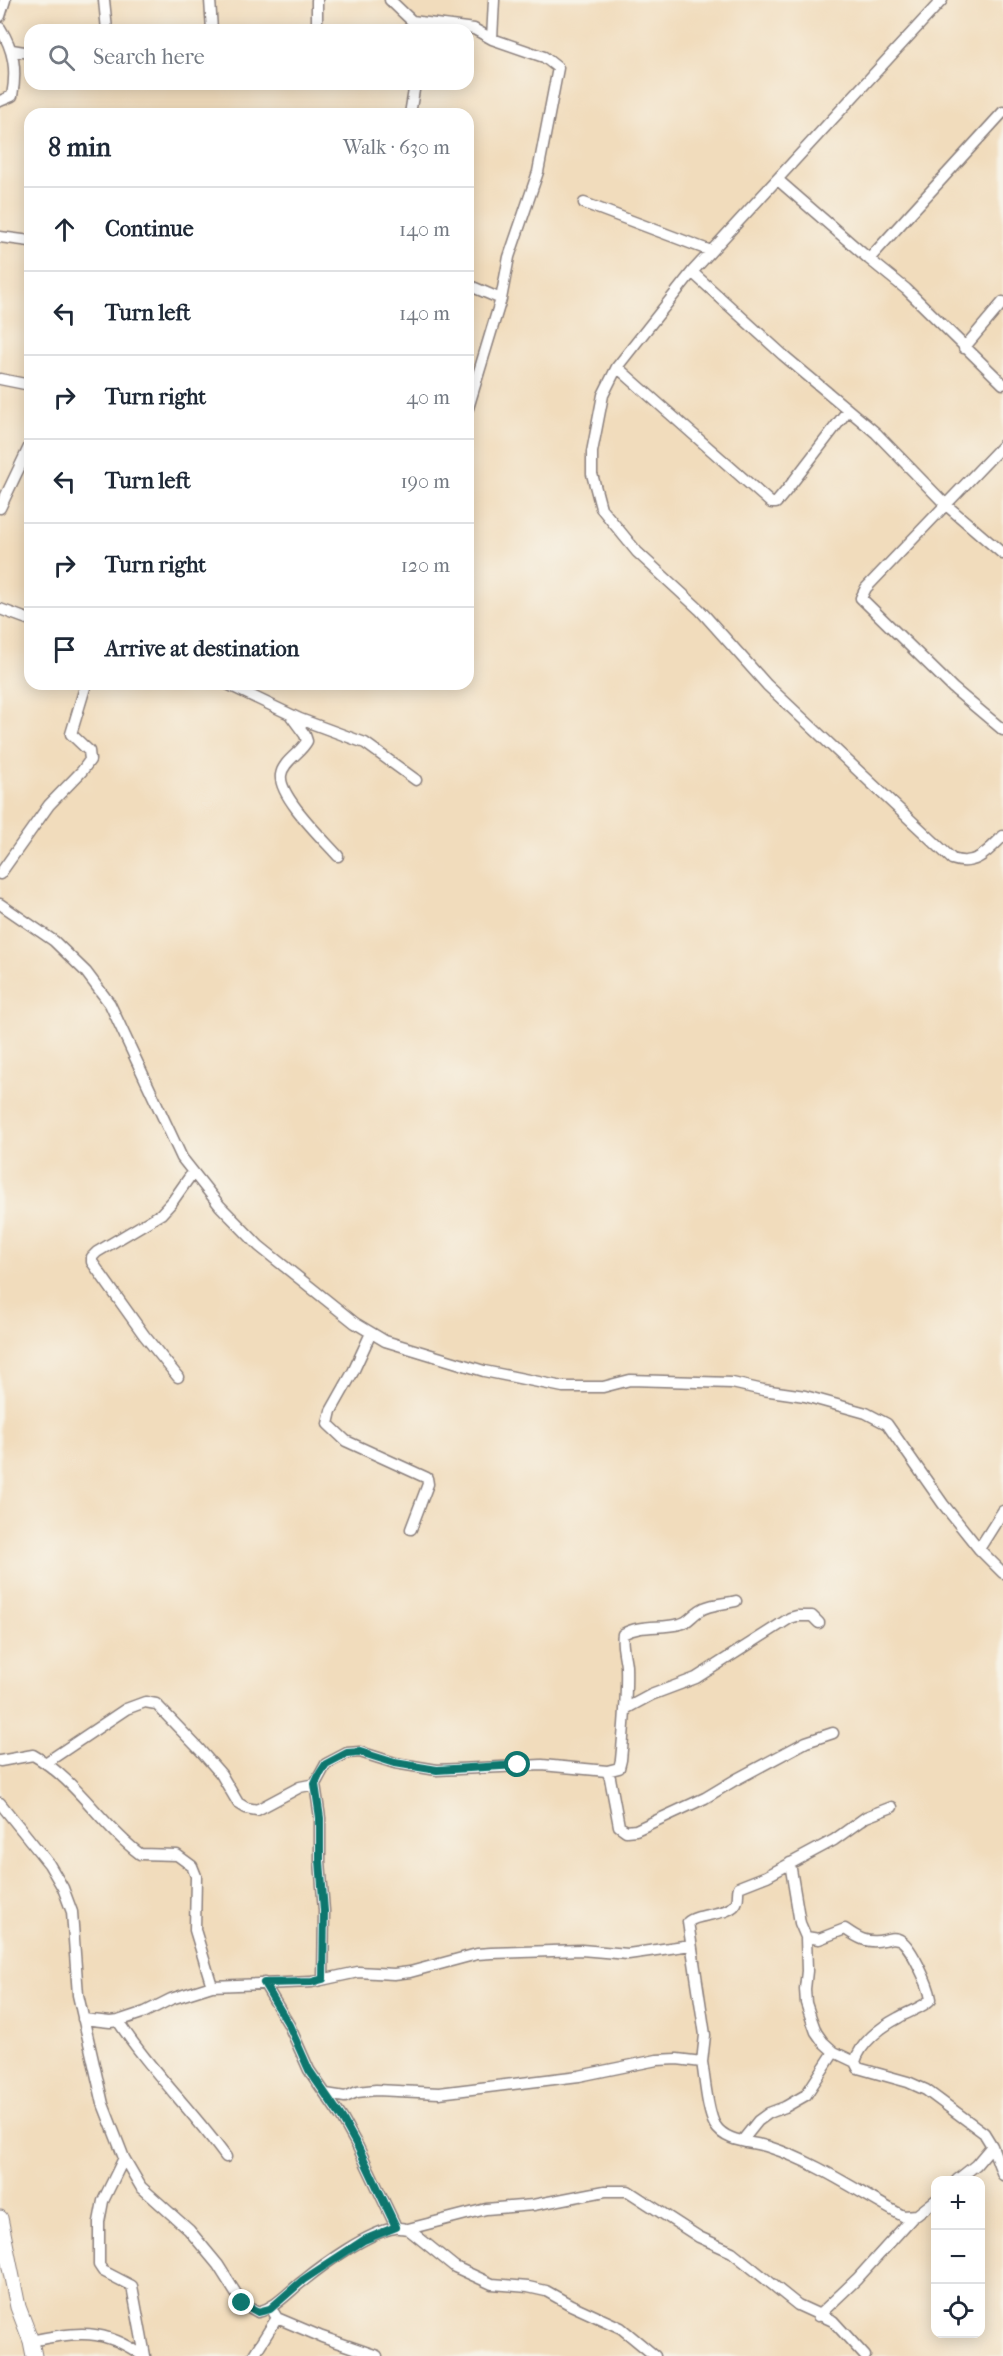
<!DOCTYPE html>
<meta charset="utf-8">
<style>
:root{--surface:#fff;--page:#f2f2f3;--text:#1f2937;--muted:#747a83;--line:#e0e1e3}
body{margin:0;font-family:"IM FELL French Canon",serif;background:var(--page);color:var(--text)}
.controls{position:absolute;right:18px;bottom:18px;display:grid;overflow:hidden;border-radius:12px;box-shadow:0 3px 15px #0003}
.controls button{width:54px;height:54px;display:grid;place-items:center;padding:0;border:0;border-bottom:2px solid var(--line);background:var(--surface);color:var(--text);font:30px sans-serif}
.stop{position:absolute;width:18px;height:18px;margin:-14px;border:4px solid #0f766e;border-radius:50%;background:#fff}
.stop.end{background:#0f766e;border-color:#fff;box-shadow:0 2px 6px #0008}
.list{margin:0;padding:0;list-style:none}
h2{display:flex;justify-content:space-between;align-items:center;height:78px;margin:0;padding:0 24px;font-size:26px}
h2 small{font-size:20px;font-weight:400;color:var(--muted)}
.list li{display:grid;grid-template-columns:39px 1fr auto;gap:18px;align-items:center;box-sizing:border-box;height:84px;padding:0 24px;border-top:2px solid var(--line)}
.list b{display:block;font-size:22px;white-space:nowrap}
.list em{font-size:20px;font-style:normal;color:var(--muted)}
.icon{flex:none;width:33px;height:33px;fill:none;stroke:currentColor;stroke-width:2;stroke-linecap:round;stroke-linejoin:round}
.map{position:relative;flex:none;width:1003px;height:2356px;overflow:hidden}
.search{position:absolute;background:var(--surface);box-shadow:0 3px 15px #0003;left:24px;top:24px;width:450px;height:66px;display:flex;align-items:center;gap:15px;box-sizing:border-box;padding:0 21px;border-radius:18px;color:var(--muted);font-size:22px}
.panel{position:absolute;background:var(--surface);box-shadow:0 3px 15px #0003;left:24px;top:108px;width:450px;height:582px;border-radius:18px}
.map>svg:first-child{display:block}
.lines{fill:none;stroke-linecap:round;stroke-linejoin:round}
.street-casing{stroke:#8a7f7c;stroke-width:13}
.secondary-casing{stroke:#8a7f7c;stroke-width:17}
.street{stroke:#fff;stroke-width:10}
.secondary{stroke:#fff;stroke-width:15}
.route{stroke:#0f766e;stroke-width:8}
</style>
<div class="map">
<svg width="1003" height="2356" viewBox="0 0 1003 2356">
<rect width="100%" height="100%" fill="#f7f3e8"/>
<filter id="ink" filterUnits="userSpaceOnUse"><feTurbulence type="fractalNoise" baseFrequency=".0167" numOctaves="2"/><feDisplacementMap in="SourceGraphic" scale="12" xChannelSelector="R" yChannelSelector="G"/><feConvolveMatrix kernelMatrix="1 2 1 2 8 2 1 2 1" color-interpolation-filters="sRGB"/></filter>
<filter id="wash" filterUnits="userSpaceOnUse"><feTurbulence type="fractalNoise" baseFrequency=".008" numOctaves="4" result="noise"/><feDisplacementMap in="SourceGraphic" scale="24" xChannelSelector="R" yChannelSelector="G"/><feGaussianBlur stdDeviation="1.35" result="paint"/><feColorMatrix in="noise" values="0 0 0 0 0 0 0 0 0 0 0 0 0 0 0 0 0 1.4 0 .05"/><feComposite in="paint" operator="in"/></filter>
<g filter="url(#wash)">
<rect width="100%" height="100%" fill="#f1dcbc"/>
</g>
<g filter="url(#ink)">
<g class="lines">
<!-- street casing -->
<g class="street-casing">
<path id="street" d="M104,0L107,30
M210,0L212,30
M390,0L412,21L417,30
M942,0L692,272L617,367L603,395L592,452V474L601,508L637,552L700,610L767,685L952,859C975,867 987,852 1003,836
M0,16L5,0
M412,21L474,29L492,39L544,57L558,68L538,172L509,257L501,299L468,408
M0,28C14,50 17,70 12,96L0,101
M317,30V0
M492,39L494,0
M12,50L30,53
M410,114L415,84
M778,180L869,259L906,289L1003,384
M584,203L711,251
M0,237L30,241
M869,259L1003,112
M692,272L783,355L876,433L945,504L1003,554
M468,285L501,299
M964,348L1003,302
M617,367L771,503H776L786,491L848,410
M0,379L30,385
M1003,445L866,588L861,598L953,688L1003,730
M0,508L30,445
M0,609L30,620
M227,684L300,719L365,743L416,780
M291,716L305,735L307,741C301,753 283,761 281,775C278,796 324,840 338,856
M0,874L49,805L82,771L90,760L89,751L71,734L86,684
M0,904L54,941L86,972L110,1004L182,1158L220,1206L259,1246L355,1323L385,1341L484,1371L563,1387H603L630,1380L732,1383L763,1390L805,1396L866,1413L887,1424L943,1504L979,1549L1003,1573
M371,1333L353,1372L331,1411L328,1424L346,1441L427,1478L428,1484L411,1529
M178,1377L144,1335L92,1262V1257L97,1252L161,1214L172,1202L193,1172
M979,1549L1003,1511
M625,1709L651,1695L696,1678L790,1618L797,1616H812L819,1623
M0,1761L33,1755C76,1779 101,1825 140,1854L177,1855L192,1866L196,1876L195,1930L212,1986
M47,1762L126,1709L145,1702L156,1704L200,1750L221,1774L238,1803L246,1808L257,1810L300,1787L315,1784L326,1764L347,1753L360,1752L395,1763L437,1770L542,1765L607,1771L619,1768L621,1760C624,1729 627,1697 626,1666C625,1655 621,1645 623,1634C640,1624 661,1629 680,1624C689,1622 691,1616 699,1611C708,1604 724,1604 736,1601
M607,1771L610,1778L619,1826L626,1831L636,1830L705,1798L735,1780L806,1742L833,1733
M315,1784L320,1818V1861L324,1911L323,1979
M0,1803L49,1864L63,1888L72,1912L78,1995L103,2104L124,2158L141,2187L189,2230L218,2265L242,2303L258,2312C277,2307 288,2292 303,2281C324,2264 368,2232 395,2228C399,2227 404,2229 408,2229L486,2209L533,2205L605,2191H628L699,2237L732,2252L798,2305L833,2321L865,2356
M790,1863L800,1923L806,1937L807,1971L805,1989L806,2003L811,2018L816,2032L823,2042L834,2052L855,2062L858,2068L908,2082L926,2090L984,2133L992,2146L1003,2175
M806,1937L819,1939L845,1929C858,1938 867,1944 884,1940C889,1939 892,1937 898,1939C910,1942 929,1986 931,1999C923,2008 909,2011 898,2018C881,2027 860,2043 855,2062
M264,1983L289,2025L309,2070L342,2118L358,2147L396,2227
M83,2019L110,2022L118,2021L145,2012L171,1999L212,1986L312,1982L358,1972L394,1974L410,1972L477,1954L491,1953L581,1950L628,1954L691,1945
M118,2021C150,2070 192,2110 226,2157
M702,2062C705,2079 707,2111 715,2125C726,2143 751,2141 769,2147C816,2162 860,2193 903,2216L917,2215L936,2200
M326,2094L345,2097L357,2092L376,2090L439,2093L579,2076L657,2060L677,2059L702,2062L705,2035L688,1922C697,1913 733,1916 737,1901C739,1896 737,1892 739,1887L767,1876L834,1840L866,1817L892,1807
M742,2141L758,2121L769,2113L785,2107L806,2095L834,2052
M124,2158L103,2201L99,2222V2265L103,2271L132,2286L145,2356
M957,2180L976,2165L992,2146
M408,2229L455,2267L492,2284L528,2287L546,2291L571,2305L621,2328L655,2356
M818,2316L857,2279L913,2217
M277,2318L322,2337L377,2356
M31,2341C75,2331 105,2328 143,2356
M253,2356L277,2318L274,2313"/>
</g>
<!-- secondary casing -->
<g class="secondary-casing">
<path id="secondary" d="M0,2218L18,2307L31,2341L34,2356"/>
</g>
<!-- street -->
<use href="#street" class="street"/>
<!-- secondary -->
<use href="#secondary" class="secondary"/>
</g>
</g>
<g class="lines" filter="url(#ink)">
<!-- route -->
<path class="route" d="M242,2303L258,2312L270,2309L303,2280L364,2240L396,2227L358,2147L342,2118L309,2070L289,2025L264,1983L312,1982L323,1979L324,1911L320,1861V1818L315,1784L320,1773L326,1764L347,1753L360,1752L395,1763L437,1770L518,1765"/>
</g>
</svg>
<div class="controls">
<button>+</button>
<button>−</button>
<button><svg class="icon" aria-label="locate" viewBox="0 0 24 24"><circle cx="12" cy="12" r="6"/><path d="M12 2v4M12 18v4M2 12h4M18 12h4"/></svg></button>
</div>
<div class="stop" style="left:518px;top:1765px"></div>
<div class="stop end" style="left:242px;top:2303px"></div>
<div class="search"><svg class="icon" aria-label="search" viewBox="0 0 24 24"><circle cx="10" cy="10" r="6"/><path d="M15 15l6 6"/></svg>Search here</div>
<section class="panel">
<h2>8 min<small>Walk · 630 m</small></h2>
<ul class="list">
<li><svg class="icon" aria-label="ahead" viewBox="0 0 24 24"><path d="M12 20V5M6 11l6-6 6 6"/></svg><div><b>Continue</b></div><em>140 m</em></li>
<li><svg class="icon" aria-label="left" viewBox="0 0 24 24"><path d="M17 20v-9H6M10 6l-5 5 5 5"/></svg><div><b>Turn left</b></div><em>140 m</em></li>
<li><svg class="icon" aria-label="right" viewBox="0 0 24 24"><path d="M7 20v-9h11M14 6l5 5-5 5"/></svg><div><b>Turn right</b></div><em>40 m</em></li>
<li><svg class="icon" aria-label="left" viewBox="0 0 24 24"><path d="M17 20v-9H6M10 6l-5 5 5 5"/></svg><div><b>Turn left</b></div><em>190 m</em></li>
<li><svg class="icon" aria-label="right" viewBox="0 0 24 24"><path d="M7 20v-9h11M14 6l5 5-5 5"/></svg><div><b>Turn right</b></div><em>120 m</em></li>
<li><svg class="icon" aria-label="arrive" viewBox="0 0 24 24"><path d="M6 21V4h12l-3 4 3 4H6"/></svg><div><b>Arrive at destination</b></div></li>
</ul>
</section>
</div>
